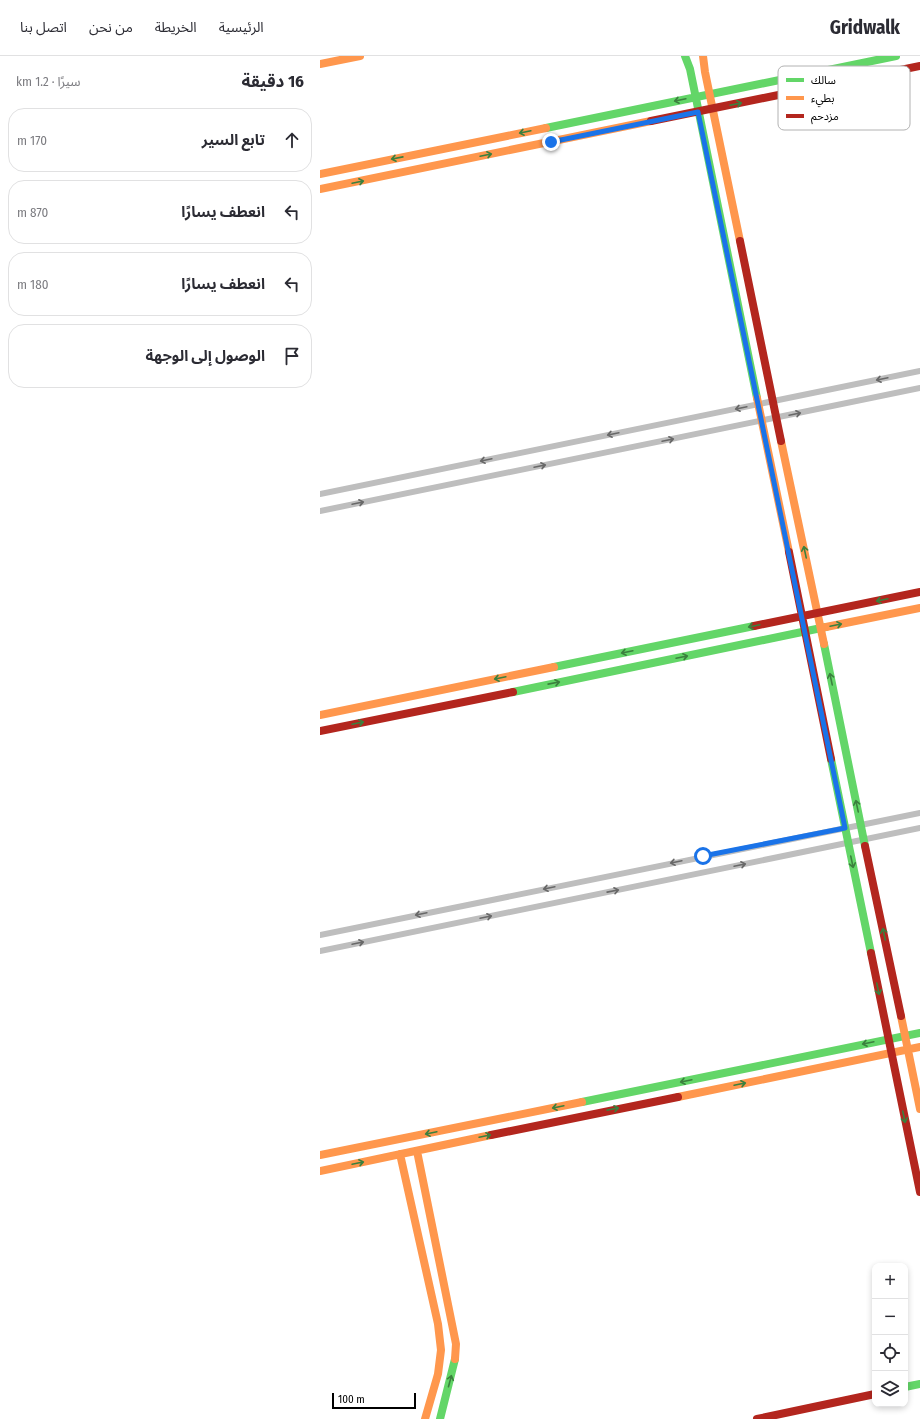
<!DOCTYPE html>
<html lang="ar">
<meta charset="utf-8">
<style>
:root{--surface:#fff;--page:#f7f7f7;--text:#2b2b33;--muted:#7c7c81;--line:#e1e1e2}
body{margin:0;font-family:"Fira Sans Condensed","Noto Sans Arabic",sans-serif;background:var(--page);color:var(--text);direction:rtl}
.controls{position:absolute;right:12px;bottom:12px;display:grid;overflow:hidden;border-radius:8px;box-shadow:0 2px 6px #0003}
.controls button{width:36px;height:36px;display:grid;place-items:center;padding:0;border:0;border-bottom:1px solid var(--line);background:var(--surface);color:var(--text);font:20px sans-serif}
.scale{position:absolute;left:12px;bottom:10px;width:84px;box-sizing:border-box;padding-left:4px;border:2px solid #000;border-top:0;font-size:11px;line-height:14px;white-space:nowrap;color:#000;-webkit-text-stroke:3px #fff;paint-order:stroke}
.stop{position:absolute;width:12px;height:12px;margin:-9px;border:3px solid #1a73e8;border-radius:50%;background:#fff}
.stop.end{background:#1a73e8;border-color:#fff;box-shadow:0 1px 4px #0008}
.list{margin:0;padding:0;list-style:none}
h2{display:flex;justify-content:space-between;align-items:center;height:52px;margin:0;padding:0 16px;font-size:17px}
h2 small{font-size:13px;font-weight:400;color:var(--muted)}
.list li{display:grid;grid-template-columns:26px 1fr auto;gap:12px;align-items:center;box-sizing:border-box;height:64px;margin:0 8px 8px;padding:0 8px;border:1px solid var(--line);border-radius:16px}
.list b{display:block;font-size:15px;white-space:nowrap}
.list em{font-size:13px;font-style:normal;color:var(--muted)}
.icon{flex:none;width:22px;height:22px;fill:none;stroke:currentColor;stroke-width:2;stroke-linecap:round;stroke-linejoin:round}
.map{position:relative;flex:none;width:600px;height:1363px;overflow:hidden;direction:ltr}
header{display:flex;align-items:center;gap:24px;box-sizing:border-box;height:56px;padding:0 20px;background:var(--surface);border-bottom:1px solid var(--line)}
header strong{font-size:19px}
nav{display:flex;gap:22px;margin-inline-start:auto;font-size:14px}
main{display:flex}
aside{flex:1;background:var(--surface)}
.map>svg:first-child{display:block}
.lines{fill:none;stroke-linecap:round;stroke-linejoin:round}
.street{stroke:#bebebe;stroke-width:6}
.fast{stroke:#63d668;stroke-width:8}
.slow{stroke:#ff974d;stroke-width:8}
.jam{stroke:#b3261e;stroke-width:8}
.oneway{stroke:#3b803e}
.oneway2{stroke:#686868}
.route{stroke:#1a73e8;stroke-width:5}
.key{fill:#fff;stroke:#b2b2b2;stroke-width:1}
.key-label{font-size:11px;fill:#000}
</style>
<header>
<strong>Gridwalk</strong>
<nav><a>الرئيسية</a><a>الخريطة</a><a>من نحن</a><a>اتصل بنا</a></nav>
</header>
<main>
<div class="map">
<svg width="600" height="1363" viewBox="0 0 600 1363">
<rect width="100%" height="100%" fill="#fff"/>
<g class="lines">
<!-- street -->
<path class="street" d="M0,438L600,315
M0,455L600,332
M0,879L600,757
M0,895L600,772"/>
<!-- fast -->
<path class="fast" d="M365,0L370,13L437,342
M226,72L576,0
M504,588L545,790
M234,611L434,570
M193,636L506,571
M511,703L551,897
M262,1046L600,977
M585,1331L600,1328
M120,1363L135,1303"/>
<!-- slow -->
<path class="slow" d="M383,0L385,16L420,185
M0,8L40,0
M0,118L226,72
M0,133L331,65
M437,342L469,496
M461,385L504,588
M506,571L600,552
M0,659L234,611
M581,960L600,1053
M358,1041L600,991
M97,1095L136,1288L135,1303
M80,1098L118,1268L121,1294L118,1318L105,1363
M0,1099L262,1046
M0,1115L171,1079"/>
<!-- jam -->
<path class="jam" d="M331,65L600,10
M420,185L461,385
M469,496L511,703
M434,570L600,536
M0,675L193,636
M545,790L581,960
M551,897L600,1136
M171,1079L358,1041
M437,1363L555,1338"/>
</g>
<!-- one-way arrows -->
<defs><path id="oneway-shaft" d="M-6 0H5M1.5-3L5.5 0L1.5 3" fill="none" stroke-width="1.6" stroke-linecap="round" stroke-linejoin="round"/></defs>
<g class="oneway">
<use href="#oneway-shaft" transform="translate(360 44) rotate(168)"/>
<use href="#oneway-shaft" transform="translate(416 48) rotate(-12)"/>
<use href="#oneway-shaft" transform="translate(205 76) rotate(168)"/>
<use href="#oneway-shaft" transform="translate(166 99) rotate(-12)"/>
<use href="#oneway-shaft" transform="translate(77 102) rotate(169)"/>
<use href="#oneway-shaft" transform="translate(38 126) rotate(-12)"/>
<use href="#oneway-shaft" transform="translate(485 496) rotate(-102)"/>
<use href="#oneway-shaft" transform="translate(562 544) rotate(168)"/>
<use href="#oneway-shaft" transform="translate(516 569) rotate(-12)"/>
<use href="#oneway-shaft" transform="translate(434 570) rotate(168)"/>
<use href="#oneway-shaft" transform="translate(307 596) rotate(168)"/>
<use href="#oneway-shaft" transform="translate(362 601) rotate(-12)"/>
<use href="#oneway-shaft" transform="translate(180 622) rotate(168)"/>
<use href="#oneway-shaft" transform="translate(511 623) rotate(-102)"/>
<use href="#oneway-shaft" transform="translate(234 627) rotate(-11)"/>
<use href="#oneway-shaft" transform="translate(38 667) rotate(-12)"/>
<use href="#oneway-shaft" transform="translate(537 750) rotate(-102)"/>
<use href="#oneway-shaft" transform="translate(532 806) rotate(78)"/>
<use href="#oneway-shaft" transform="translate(564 878) rotate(-102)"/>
<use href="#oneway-shaft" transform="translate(558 933) rotate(78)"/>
<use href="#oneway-shaft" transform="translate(548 987) rotate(168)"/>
<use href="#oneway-shaft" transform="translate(366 1025) rotate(168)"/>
<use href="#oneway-shaft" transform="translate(420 1028) rotate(-12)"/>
<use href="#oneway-shaft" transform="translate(238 1051) rotate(168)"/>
<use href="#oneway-shaft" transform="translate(293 1053) rotate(-11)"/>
<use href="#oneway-shaft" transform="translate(584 1061) rotate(78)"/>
<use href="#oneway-shaft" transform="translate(111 1077) rotate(168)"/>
<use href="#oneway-shaft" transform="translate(165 1080) rotate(-12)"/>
<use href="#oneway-shaft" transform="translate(38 1107) rotate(-12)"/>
<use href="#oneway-shaft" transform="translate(130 1325) rotate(-75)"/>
</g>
<g class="oneway2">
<use href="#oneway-shaft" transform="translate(562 323) rotate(168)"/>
<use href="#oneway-shaft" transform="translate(421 352) rotate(168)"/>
<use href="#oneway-shaft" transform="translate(475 358) rotate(-12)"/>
<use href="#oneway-shaft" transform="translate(293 378) rotate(168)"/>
<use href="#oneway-shaft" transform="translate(348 384) rotate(-12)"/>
<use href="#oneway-shaft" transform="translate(166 404) rotate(168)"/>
<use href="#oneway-shaft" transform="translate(220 410) rotate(-12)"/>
<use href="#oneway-shaft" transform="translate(38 447) rotate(-12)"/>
<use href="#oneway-shaft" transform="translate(356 806) rotate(168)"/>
<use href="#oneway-shaft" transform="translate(420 809) rotate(-12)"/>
<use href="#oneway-shaft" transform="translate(229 832) rotate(168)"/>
<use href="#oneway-shaft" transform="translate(293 835) rotate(-11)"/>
<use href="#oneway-shaft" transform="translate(101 858) rotate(168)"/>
<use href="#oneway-shaft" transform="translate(166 861) rotate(-12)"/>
<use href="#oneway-shaft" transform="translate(38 887) rotate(-12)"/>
</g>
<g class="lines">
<!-- route -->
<path class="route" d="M231,86L378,56L525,772L383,800"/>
</g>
<!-- legend -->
<rect x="458" y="10" width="132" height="64" rx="6" class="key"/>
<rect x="466" y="22" width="18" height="4" fill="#63d668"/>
<rect x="466" y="40" width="18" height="4" fill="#ff974d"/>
<rect x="466" y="58" width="18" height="4" fill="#b3261e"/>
<g class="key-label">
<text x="491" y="28">سالك</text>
<text x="491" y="46">بطيء</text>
<text x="491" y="64">مزدحم</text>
</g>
</svg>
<div class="controls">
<button>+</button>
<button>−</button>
<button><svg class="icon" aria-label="locate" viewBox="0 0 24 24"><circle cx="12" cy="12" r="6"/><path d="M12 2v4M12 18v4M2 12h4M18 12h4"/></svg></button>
<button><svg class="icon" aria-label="layers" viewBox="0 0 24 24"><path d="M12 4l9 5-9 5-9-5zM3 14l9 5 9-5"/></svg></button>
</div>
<div class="scale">100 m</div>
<div class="stop" style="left:383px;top:800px"></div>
<div class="stop end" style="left:231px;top:86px"></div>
</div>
<aside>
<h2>16 دقيقة<small>سيرًا · 1.2 km</small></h2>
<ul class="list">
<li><svg class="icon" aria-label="ahead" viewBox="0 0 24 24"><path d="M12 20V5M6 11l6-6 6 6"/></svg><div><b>تابع السير</b></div><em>170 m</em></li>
<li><svg class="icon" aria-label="left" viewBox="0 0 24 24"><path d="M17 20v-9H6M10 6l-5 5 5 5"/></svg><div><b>انعطف يسارًا</b></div><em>870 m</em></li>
<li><svg class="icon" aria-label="left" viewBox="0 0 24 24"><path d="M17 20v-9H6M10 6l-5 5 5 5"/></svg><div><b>انعطف يسارًا</b></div><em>180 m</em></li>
<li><svg class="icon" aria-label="arrive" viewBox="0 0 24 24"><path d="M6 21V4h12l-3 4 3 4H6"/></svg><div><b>الوصول إلى الوجهة</b></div></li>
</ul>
</aside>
</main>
